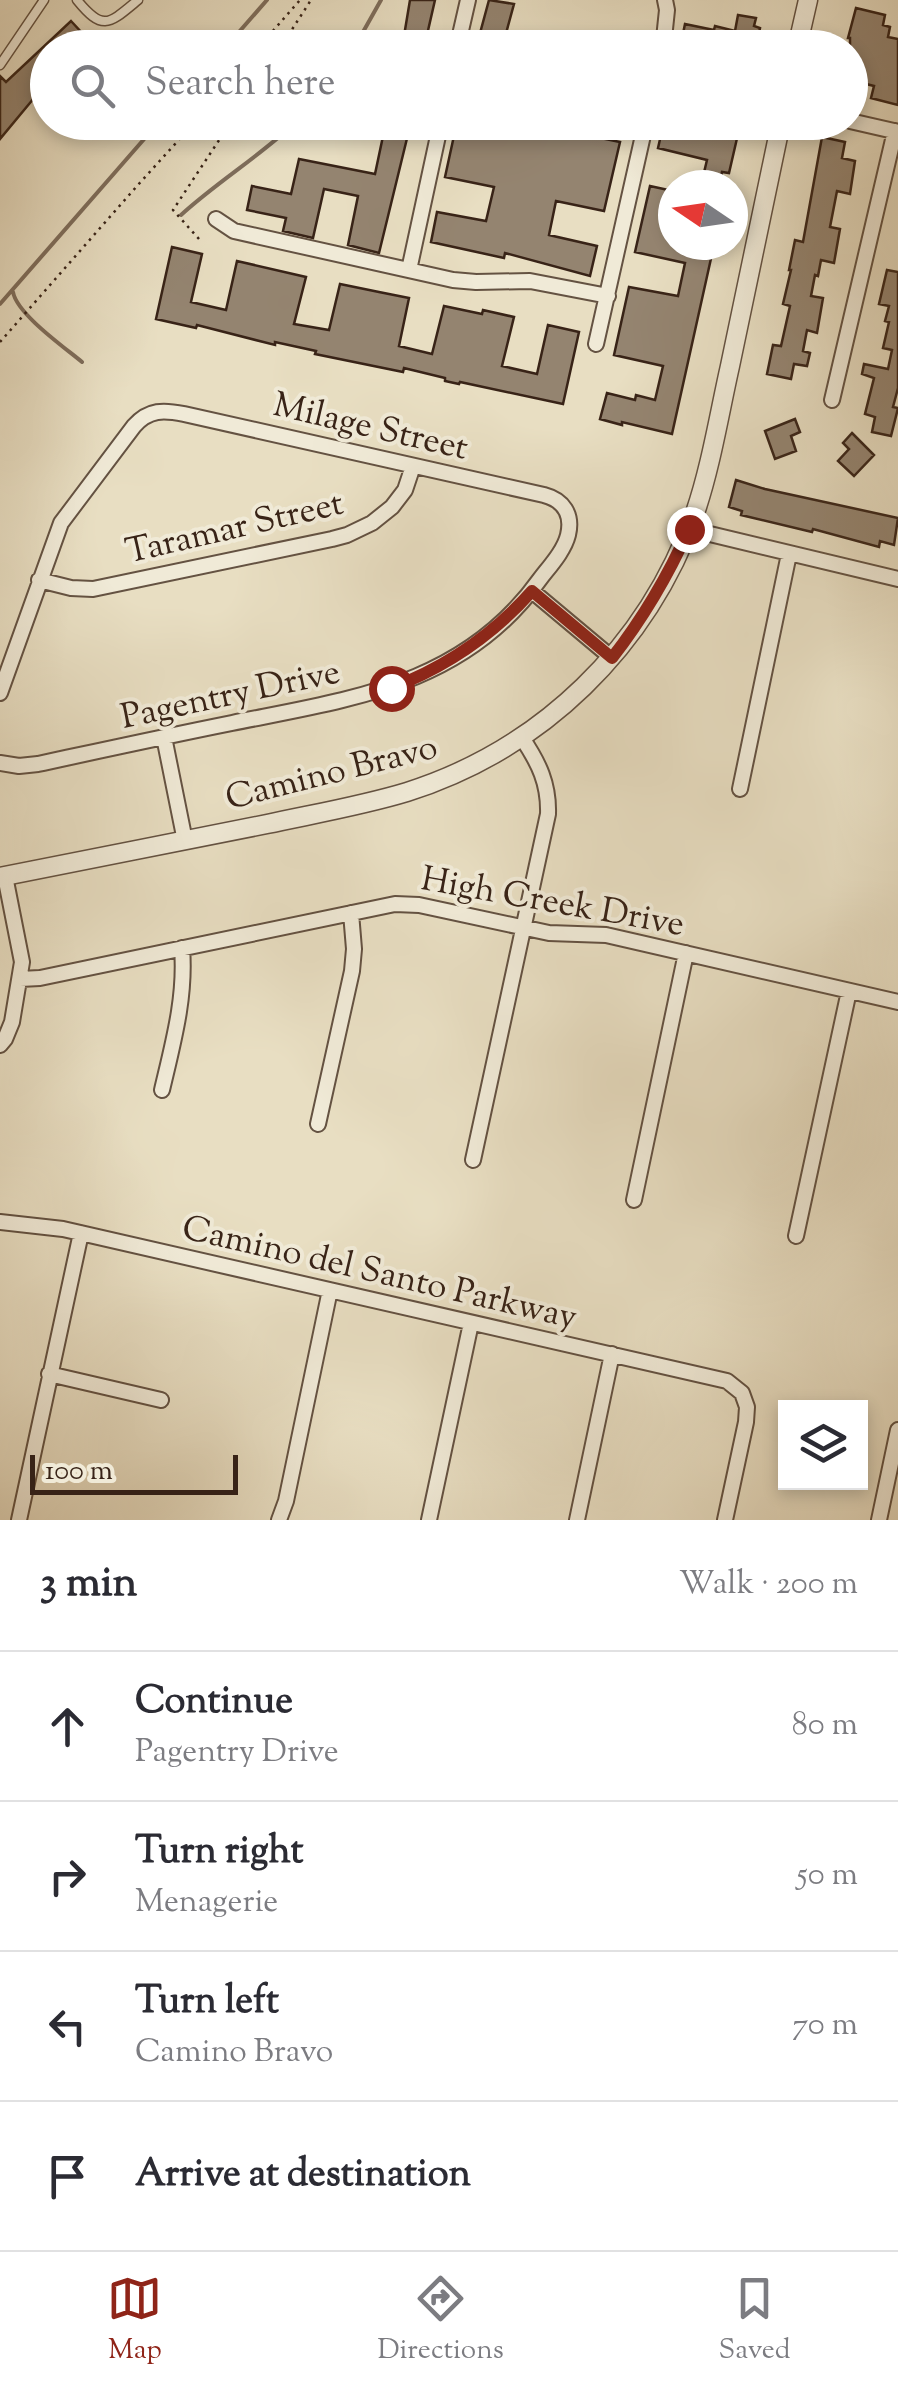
<!DOCTYPE html>
<meta charset="utf-8">
<style>
:root{--surface:#fff;--page:#f2f2f3;--text:#2b2b33;--muted:#7c7c81;--line:#e1e1e2;--accent:#8f2418}
body{margin:0;font-family:"Sorts Mill Goudy",serif;background:var(--page);color:var(--text)}
.controls{position:absolute;right:30px;bottom:30px;display:grid;overflow:hidden;border-radius:0px;box-shadow:0 5px 15px #0003}
.controls button{width:90px;height:90px;display:grid;place-items:center;padding:0;border:0;border-bottom:2px solid var(--line);background:var(--surface);color:var(--text);font:50px sans-serif}
.compass{position:absolute;left:658px;top:170px;width:90px;height:90px;border-radius:50%;background:var(--surface);box-shadow:0 5px 15px #0003;rotate:283deg}
.scale{position:absolute;left:30px;bottom:25px;width:208px;box-sizing:border-box;padding-left:10px;border:5px solid #382317;border-top:0;font-size:28px;line-height:35px;white-space:nowrap;color:#382317;-webkit-text-stroke:8px #f0ead7;paint-order:stroke}
.stop{position:absolute;width:30px;height:30px;margin:-22px;border:8px solid #8f2418;border-radius:50%;background:#fff}
.stop.end{background:#8f2418;border-color:#fff;box-shadow:0 2px 10px #0008}
.list{margin:0;padding:0;list-style:none}
h2{display:flex;justify-content:space-between;align-items:center;height:130px;margin:0;padding:0 40px;font-size:42px}
h2 small{font-size:32px;font-weight:400;color:var(--muted)}
.list li{display:grid;grid-template-columns:65px 1fr auto;gap:30px;align-items:center;box-sizing:border-box;height:150px;padding:0 40px;border-top:2px solid var(--line)}
.list b{display:block;font-size:38px;white-space:nowrap}
.list p{margin:0;font-size:32px;white-space:nowrap;color:var(--muted)}
.list em{font-size:32px;font-style:normal;color:var(--muted)}
.icon{flex:none;width:55px;height:55px;fill:none;stroke:currentColor;stroke-width:2;stroke-linecap:round;stroke-linejoin:round}
.map{position:relative;flex:none;width:898px;height:1520px;overflow:hidden}
.search{position:absolute;background:var(--surface);box-shadow:0 5px 15px #0003;left:30px;right:30px;top:30px;height:110px;display:flex;align-items:center;gap:25px;box-sizing:border-box;padding:0 35px;border-radius:55px;color:var(--muted);font-size:38px}
.sheet{height:730px;background:var(--surface)}
nav{display:flex;justify-content:space-around;align-items:center;box-sizing:border-box;height:140px;border-top:2px solid var(--line);background:var(--surface);font-size:28px;color:var(--muted)}
nav a{display:grid;justify-items:center;gap:5px}
nav .on{color:var(--accent)}
.map>svg:first-child{display:block}
.lines{fill:none;stroke-linecap:round;stroke-linejoin:round}
.stream{stroke:#7e6d5b;stroke-width:4}
.building{fill:#948470;stroke:#382317;stroke-width:2.5}
.service-casing{stroke:#645242;stroke-width:11}
.minor-casing{stroke:#645242;stroke-width:18}
.tertiary-casing{stroke:#645242;stroke-width:21}
.path{stroke:#382317;stroke-width:2.5;stroke-dasharray:2.5 5;stroke-linecap:butt}
.service{stroke:#f0ead7;stroke-width:8}
.minor{stroke:#f0ead7;stroke-width:14}
.tertiary{stroke:#f0ead7;stroke-width:18}
.route{stroke:#8f2418;stroke-width:12}
.labels{text-anchor:middle;stroke-width:8;stroke-linejoin:round;paint-order:stroke}
.street-label{font-size:35px;fill:#382317;stroke:#f0ead7}
</style>
<div class="map">
<svg width="898" height="1520" viewBox="0 0 898 1520">
<rect width="100%" height="100%" fill="#e8dec2"/>
<filter id="stains"><feTurbulence type="fractalNoise" baseFrequency=".002" numOctaves="4"/><feColorMatrix values="0 0 0 0 .2 0 0 0 0 .09 0 0 0 0 .02 0 0 0 .5 -.17"/></filter>
<radialGradient id="worn" r=".72"><stop offset=".6" stop-color="#630" stop-opacity="0"/><stop offset="1" stop-color="#630" stop-opacity=".3"/></radialGradient>
<g class="lines">
<!-- stream -->
<path class="stream" d="M225,48L267,0
M354,48L381,0
M181,215C217,182 260,156 296,122
M13,292C17,314 64,347 82,362
M0,304L159,122"/>
</g>
<!-- building -->
<path class="building" d="M410,0H435L427,35L430,36L427,48H402Z
M489,0L514,4L502,48H476Z
M856,8L885,15L883,25L890,27L888,37L898,39V105L871,98L874,86L850,80V38H848Z
M738,15L756,18L754,26L760,28L756,48H680L685,24L714,30L715,26L735,31Z
M71,21L96,48H48V101L39,92L0,139V76L6,82Z
M386,122H411L379,253L348,245L358,196L324,189L313,238L283,231L286,218L247,210L252,186L291,194L299,159L375,174Z
M457,122H574L572,127L592,132L591,136L620,142L604,211L556,201L549,235L597,246L590,276L505,253L504,258L431,242L437,212L486,221L494,187L445,177Z
M664,122H690L738,134L729,173L722,172L719,185H701L707,160L658,148Z
M822,137L845,142L842,158L855,161L850,194L837,191L830,227L840,229L834,263L821,260L818,276L815,275L811,296L823,298L817,333L807,330L803,351L810,353L807,366L794,364L791,379L767,374L773,345L781,346L790,306L783,304L791,270H789L795,240L803,242Z
M650,186L673,191V213L669,212L664,233L673,235V245H714L672,434L622,422V425L600,419L607,393L635,400L636,395L655,400L663,366L614,355L629,287L678,296L685,263L635,252Z
M172,247L202,254L191,302L226,310L237,261L306,277L294,324L329,330L340,284L379,292L409,298L399,346L432,354L444,306L482,314L483,310L514,317L502,366L537,374L548,325L579,332L563,404L460,382L459,384L445,381V378L404,368L403,372L315,354L316,351L275,342V345L197,325L196,328L156,319Z
M887,270L898,272V388L893,407L898,408L891,436L872,432L875,417L865,414L874,378L862,374L864,364L888,369L892,350L883,348L889,322L885,321L889,306L879,304Z
M795,419L800,432L791,436L796,451L775,459L765,431Z
M852,433L874,455L854,476L838,461L849,449L843,443Z
M736,480L765,489L898,518L894,545L880,541L879,547L813,529L812,532L741,515L742,511L729,507Z"/>
<g class="lines">
<!-- service casing -->
<g class="service-casing">
<path id="service" d="M77,0C103,32 109,24 138,0
M0,65L44,0"/>
</g>
<!-- minor casing -->
<g class="minor-casing">
<path id="minor" d="M457,48L468,0
M663,48L667,10L665,0
M850,121L898,132
M216,219L234,231L453,280L476,282L530,281L608,296
M409,270L441,122
M596,344L646,122
M832,400L895,131
M689,529L898,579
M39,580L71,588L93,589L332,539L347,535L372,523L392,507L405,490L413,466
M532,591L612,658
M0,693L61,523L134,426C149,409 164,410 184,414L544,495C563,500 573,514 568,535C564,551 550,566 540,579C464,686 350,699 232,723C167,736 103,750 38,764L19,766L0,763
M164,737L185,841
M740,789L789,554
M20,979L40,978L395,904L419,905L549,933L606,935L898,1002
M0,1045L5,1039L12,1022L22,962L5,876
M162,1090C173,1043 186,997 182,948
M318,1124L352,971L354,949L351,913
M473,1160L548,814C549,784 539,763 522,738
M634,1200L686,953
M0,1222L63,1229L727,1381L742,1393L747,1407L746,1422L725,1520
M796,1236L849,991
M49,1374L161,1400
M19,1520L81,1233
M279,1520L286,1501L330,1290
M429,1520L471,1323
M577,1520L612,1354
M879,1520L898,1430"/>
</g>
<!-- tertiary casing -->
<g class="tertiary-casing">
<path id="tertiary" d="M797,48L808,0
M0,877C89,859 178,842 267,824C313,814 361,806 407,792C542,749 647,647 695,513C711,466 719,415 730,366C747,285 764,204 781,122"/>
</g>
<!-- path -->
<path class="path" d="M258,48L300,0
M280,48L311,0
M199,239L173,210L231,122
M0,342L137,186L195,122"/>
<!-- service -->
<use href="#service" class="service"/>
<!-- minor -->
<use href="#minor" class="minor"/>
<!-- tertiary -->
<use href="#tertiary" class="tertiary"/>
</g>
<g class="lines">
<!-- route -->
<path class="route" d="M391,688C446,667 493,635 532,591L612,658C644,617 668,576 689,529"/>
</g>
<g class="labels">
<!-- street labels -->
<g class="street-label">
<text transform="translate(371 425) rotate(13)" y="12">Milage Street</text>
<text transform="translate(234 526) rotate(-13)" y="12">Taramar Street</text>
<text transform="translate(230 693) rotate(-12)" y="12">Pagentry Drive</text>
<text transform="translate(331 771) rotate(-14)" y="12">Camino Bravo</text>
<text transform="translate(553 900) rotate(10)" y="12">High Creek Drive</text>
<text transform="translate(380 1271) rotate(13)" y="12">Camino del Santo Parkway</text>
</g>
</g>
<rect width="100%" height="100%" filter="url(#stains)"/>
<rect width="100%" height="100%" fill="url(#worn)"/>
</svg>
<div class="controls">
<button><svg class="icon" aria-label="layers" viewBox="0 0 24 24"><path d="M12 4l9 5-9 5-9-5zM3 14l9 5 9-5"/></svg></button>
</div>
<svg class="compass" viewBox="-18 -18 36 36"><path d="M0-13l5 13h-10z" fill="#e53935"/><path d="M0 13l5-13h-10z" fill="#7c7c81"/></svg>
<div class="scale">100 m</div>
<div class="stop" style="left:391px;top:688px"></div>
<div class="stop end" style="left:689px;top:529px"></div>
<div class="search"><svg class="icon" aria-label="search" viewBox="0 0 24 24"><circle cx="10" cy="10" r="6"/><path d="M15 15l6 6"/></svg>Search here</div>
</div>
<section class="sheet">
<h2>3 min<small>Walk · 200 m</small></h2>
<ul class="list">
<li><svg class="icon" aria-label="ahead" viewBox="0 0 24 24"><path d="M12 20V5M6 11l6-6 6 6"/></svg><div><b>Continue</b><p>Pagentry Drive</p></div><em>80 m</em></li>
<li><svg class="icon" aria-label="right" viewBox="0 0 24 24"><path d="M7 20v-9h11M14 6l5 5-5 5"/></svg><div><b>Turn right</b><p>Menagerie</p></div><em>50 m</em></li>
<li><svg class="icon" aria-label="left" viewBox="0 0 24 24"><path d="M17 20v-9H6M10 6l-5 5 5 5"/></svg><div><b>Turn left</b><p>Camino Bravo</p></div><em>70 m</em></li>
<li><svg class="icon" aria-label="arrive" viewBox="0 0 24 24"><path d="M6 21V4h12l-3 4 3 4H6"/></svg><div><b>Arrive at destination</b></div></li>
</ul>
</section>
<nav>
<a class="on"><svg class="icon" aria-label="map" viewBox="0 0 24 24"><path d="M3 6l6-2 6 2 6-2v14l-6 2-6-2-6 2zM9 4v14M15 6v14"/></svg>Map</a>
<a><svg class="icon" aria-label="directions" viewBox="0 0 24 24"><path d="M12 3l9 9-9 9-9-9zM9 14v-3h6M13 9l2 2-2 2"/></svg>Directions</a>
<a><svg class="icon" aria-label="saved" viewBox="0 0 24 24"><path d="M7 4h10v16l-5-4-5 4z"/></svg>Saved</a>
</nav>
